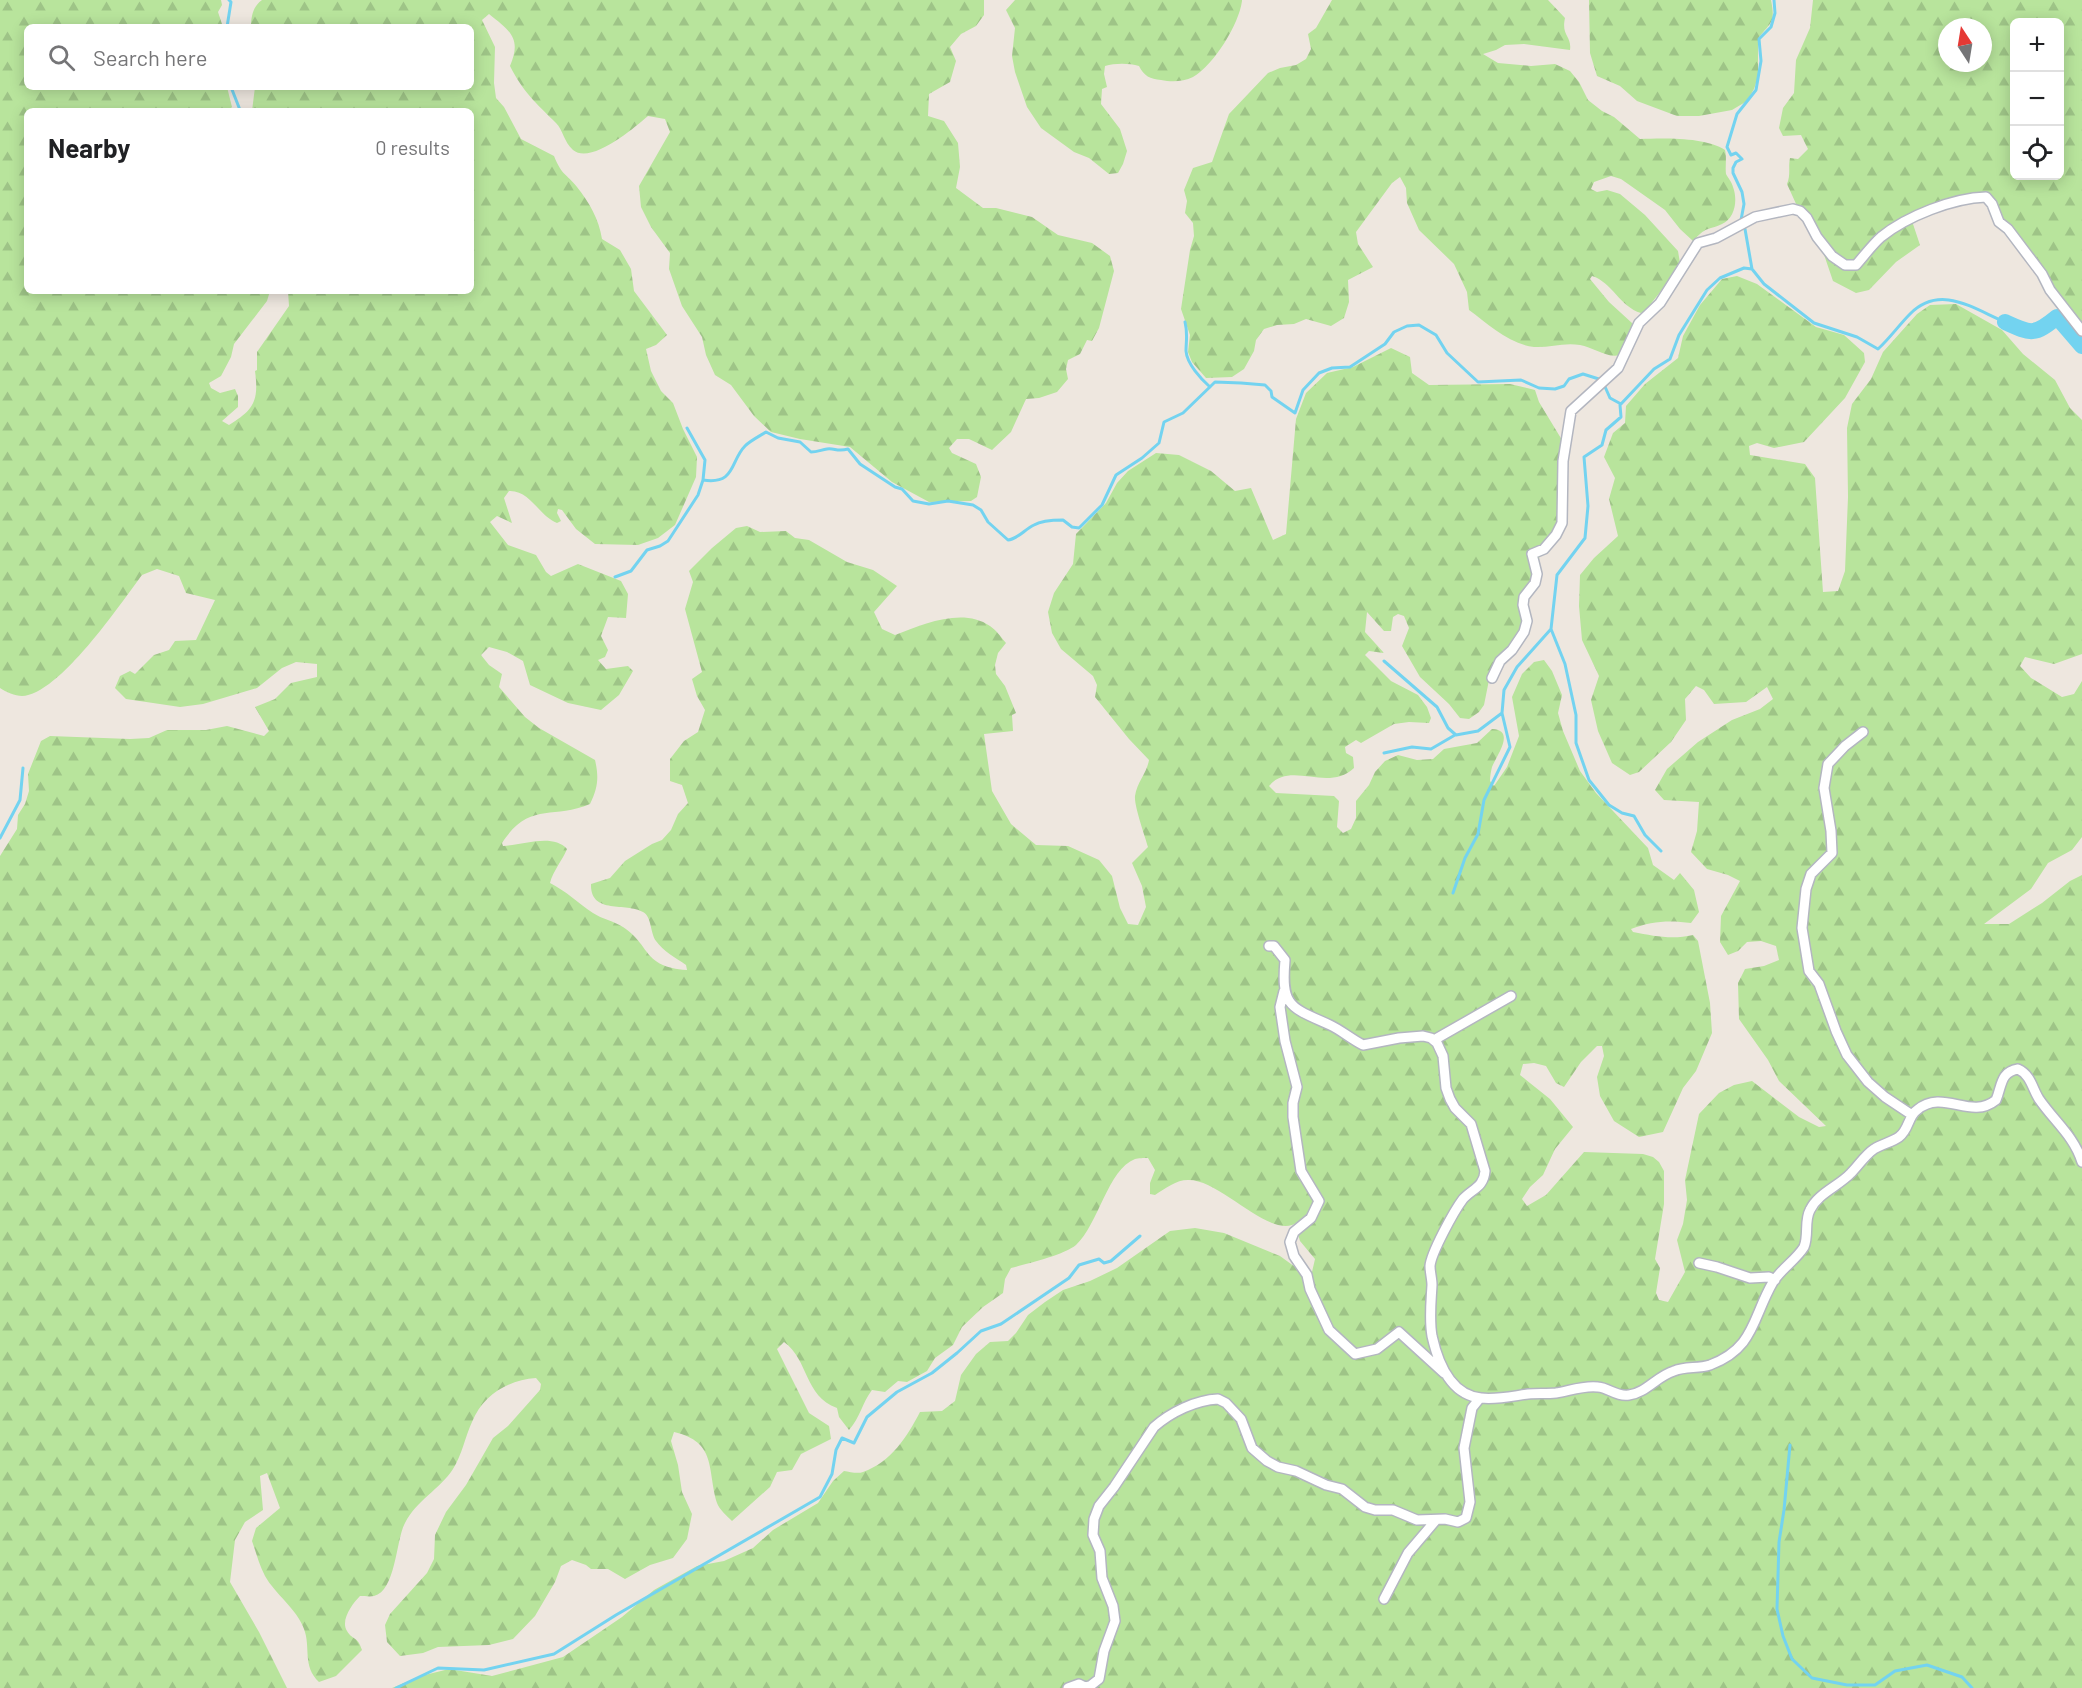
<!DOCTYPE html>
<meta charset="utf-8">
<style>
:root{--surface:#fff;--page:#f6f6f6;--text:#202124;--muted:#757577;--line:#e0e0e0}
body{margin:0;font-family:Barlow,sans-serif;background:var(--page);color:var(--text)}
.controls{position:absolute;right:18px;top:18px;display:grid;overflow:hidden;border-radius:9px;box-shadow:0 3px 15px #0003}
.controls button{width:54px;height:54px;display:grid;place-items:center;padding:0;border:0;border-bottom:2px solid var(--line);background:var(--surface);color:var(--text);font:30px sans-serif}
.compass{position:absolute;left:1938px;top:18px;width:54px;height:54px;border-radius:50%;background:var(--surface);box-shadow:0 3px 15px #0003;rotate:348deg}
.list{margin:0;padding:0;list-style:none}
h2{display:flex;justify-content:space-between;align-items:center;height:78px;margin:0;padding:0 24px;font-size:26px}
h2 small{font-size:20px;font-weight:400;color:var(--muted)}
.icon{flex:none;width:33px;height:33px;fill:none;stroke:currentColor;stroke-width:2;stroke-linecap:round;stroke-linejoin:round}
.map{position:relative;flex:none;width:2082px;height:1688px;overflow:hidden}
.search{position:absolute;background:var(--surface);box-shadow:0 3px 15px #0003;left:24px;top:24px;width:450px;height:66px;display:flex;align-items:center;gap:15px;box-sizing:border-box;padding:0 21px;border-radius:9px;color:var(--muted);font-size:22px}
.panel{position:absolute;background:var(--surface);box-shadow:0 3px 15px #0003;left:24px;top:108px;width:450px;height:186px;border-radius:9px}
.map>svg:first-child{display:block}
.forest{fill:url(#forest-firs);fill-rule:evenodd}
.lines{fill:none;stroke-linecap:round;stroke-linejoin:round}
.stream{stroke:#73d3f0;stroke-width:3}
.river{stroke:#73d3f0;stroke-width:16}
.street-casing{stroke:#b3b6c0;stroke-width:12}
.street{stroke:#fff;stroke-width:9}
</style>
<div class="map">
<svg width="2082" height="1688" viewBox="0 0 2082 1688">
<defs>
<pattern id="forest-firs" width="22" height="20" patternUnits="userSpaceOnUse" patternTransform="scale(1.5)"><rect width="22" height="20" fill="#b8e49c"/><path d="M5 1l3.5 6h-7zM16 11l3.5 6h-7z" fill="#9ec487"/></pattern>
</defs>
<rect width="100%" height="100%" fill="#eee7df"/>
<!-- forest -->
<path class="forest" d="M0,0H221L222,5L218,12L223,27H27V87H227L232,107L228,111H27V291H270L267,301L234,344L231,357L221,376L209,383L211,388L220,393L235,389L238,396V407L222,421L229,425C254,410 259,401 255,371L257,370V352L289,306L288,291H471V111H252L255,87H471V27H251C251,17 253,6 262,0H984V15L976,26L961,34L950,47L956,61L950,82L929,94L928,116L944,121L958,143L960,167L956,188L983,208H996L1032,217L1058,235L1092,243L1110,256L1114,271L1099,328L1092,341L1087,340L1080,354L1068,360L1066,369L1068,379L1057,392L1039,398L1026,399L1011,432L992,450L969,439H957L949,448L952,453L976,464L981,477L977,497L971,501L929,502L892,482L850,447L800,439L771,432L754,416L731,385L715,375L706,355L702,337L682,306L669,269L670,253L651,227L641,207L639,186L670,132L665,119L648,116C634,128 591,165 573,150C564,142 563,130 556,123C536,103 523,92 510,66C522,38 510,31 489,14L482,20L495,47L494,83L496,98L504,107L521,139L554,156C562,176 566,173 577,187C589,202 599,219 602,239L620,250L631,269L634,291L667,335L656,345L646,349L651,371L661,391L673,403L683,429L697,457L696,477L675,525L658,538L638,545L595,544L576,529L562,510L558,509L557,513L561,521L557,523C539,516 530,490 509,491L504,498L512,523L497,516L490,522L508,545L536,555L546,572L551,576L578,564L621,581L628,594L626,618L608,617L601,636L608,650L605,657L598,660L606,669L628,666L633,671L619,695L601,710L568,703L530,685L523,661L507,652L489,647L481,655L489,665L502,674L499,687L525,717L539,728L595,760C599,777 598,788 590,804C552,820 529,801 502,843L503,846C523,845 553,833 567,849C562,861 553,871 550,883C566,891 578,903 593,913C602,919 614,921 623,927C651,945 642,967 687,970L686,965C676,958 663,951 656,941C650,933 652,917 643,912C626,902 590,915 591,884L610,878L625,861L652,844L662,840L671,830L678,814L688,803L682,785L670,781V759L684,741L698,732L705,710L697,696L692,679L702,672L685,609L693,582L689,571L712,548L736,528L747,526L760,532L786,531L795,538L809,540L847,562L873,570L897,586L874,612L882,629L895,635C923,624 963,607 990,626C996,630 1001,637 1006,643L998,653L995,665L996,674L1005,686L1016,713L1012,715L1013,731L984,734L992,791L1011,824L1036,845L1068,846L1099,860L1112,876L1120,908L1128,924L1138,925L1146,907L1142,886L1132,863L1148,847C1145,836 1134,806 1135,796C1137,782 1147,773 1149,760L1129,739L1095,697L1097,685L1093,676L1061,649L1052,633L1048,612L1054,593L1073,564L1076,534L1106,503L1117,483L1128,471L1156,453L1179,455L1211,471L1235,491L1251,488L1273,540L1286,534L1296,419L1306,393L1327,373L1353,367L1391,348L1410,357L1412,373L1429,385L1510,384L1535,390L1539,402L1562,440L1559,466L1557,524L1533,569L1521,630L1516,641L1491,670L1484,705L1479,712L1469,719L1460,718L1449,704L1420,677L1402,646L1409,628L1404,616L1398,614L1393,617L1391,631H1384L1367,612L1365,632L1384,653L1369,651L1365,655L1391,681L1418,695L1427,707L1431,718L1429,723L1409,722L1394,724L1361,743L1356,740L1345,747L1346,753L1353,757L1354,768C1327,793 1291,760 1269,786L1276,793L1334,796L1339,801L1337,827L1343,833L1351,829L1356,818V801L1369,785L1375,772L1385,761L1398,755L1417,760L1433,759L1444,749L1477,743L1492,729C1516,730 1497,755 1492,767C1491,771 1490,776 1490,781L1494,786L1507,767L1519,736L1512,697L1522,674L1534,662L1544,660L1552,671L1562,695L1558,713L1563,731L1580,771L1596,793L1648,848L1653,865L1674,880L1680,873L1694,890L1699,912L1691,923C1670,920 1651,921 1631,929L1633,932C1654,936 1672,940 1693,935L1698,941L1710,1003L1712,1033L1696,1071L1683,1088L1663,1132L1639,1137L1614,1121L1600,1096L1597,1077L1604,1056L1602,1046H1597L1581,1062L1564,1087L1556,1083L1546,1066L1534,1063L1523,1064L1520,1075L1550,1099L1573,1127L1555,1149L1543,1175L1530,1187L1522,1199L1527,1206L1546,1195L1584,1152L1643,1154L1653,1157L1659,1162L1664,1171V1204L1655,1259L1660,1268L1656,1293L1659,1300L1668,1302L1685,1272L1677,1240L1683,1224L1687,1200L1685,1180L1699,1114L1719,1093L1734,1085L1752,1081L1799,1117L1819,1127L1826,1126L1779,1081L1768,1060L1739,1019L1738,983L1745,969L1764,966L1779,960L1776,946L1761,941L1747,942L1738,951L1728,955L1720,942L1721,916L1740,881L1728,875L1707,869L1691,852L1697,831L1699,802L1664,800L1655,790L1667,769L1698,742L1732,720L1760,709L1773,699L1767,687L1746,702L1714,704L1704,690L1696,686L1685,699L1686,720L1671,742L1639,772L1630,775L1612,763L1598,731L1591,700L1599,676L1582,640L1579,606L1580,575L1594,558L1618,536L1609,499L1615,478L1604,457L1613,433L1625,423L1626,406L1645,384L1678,358L1683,336L1700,305L1722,279L1737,276L1757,284L1816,327L1844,335L1864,353L1865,362L1845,398L1804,442L1774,448L1757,443L1749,446L1750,455L1805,464L1815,478L1823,592L1838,591L1845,571L1848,497L1847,428L1852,404L1871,379L1883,352L1917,314L1930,305L1956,304L2002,330L2023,354L2055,380L2070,408L2082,420V654L2054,664L2025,657L2020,666L2031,678L2062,697L2074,694L2082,681V837L2072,850L2048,863L2031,889L1984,924H2009L2042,903L2070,881L2082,875V1688H392L421,1676L449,1669L492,1676L563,1657L622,1617L654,1590L697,1566L724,1561L753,1548L773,1530L818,1503L833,1481L844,1471C850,1472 858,1474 863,1472C891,1462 907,1437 920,1412L942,1411L955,1401L961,1375L976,1354L990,1342L1008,1341L1016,1333L1028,1315L1045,1302L1063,1290L1090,1281L1117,1268L1170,1231L1195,1228L1224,1233L1280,1256L1302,1272H1312L1315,1259L1300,1241L1298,1234L1303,1226L1312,1221L1307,1214C1303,1217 1297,1224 1292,1225C1265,1234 1219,1179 1188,1180C1176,1180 1166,1188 1155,1195L1150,1194V1183L1155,1170L1148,1158C1144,1158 1138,1158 1135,1159C1108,1169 1098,1225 1076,1245C1064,1255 1026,1264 1011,1268L1005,1279L1003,1293L983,1307L962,1327L953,1345L935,1358L927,1371L907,1382L898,1381L885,1392L872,1390C862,1403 860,1418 849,1430L839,1417L837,1408C804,1396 809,1360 784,1342L777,1349L809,1413L829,1426L831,1439L801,1454L792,1470L777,1472L770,1487L732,1521C727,1516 719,1509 717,1503C707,1469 717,1442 674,1432L671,1441L678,1465L682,1492L692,1514L687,1539L673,1558L650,1565L625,1579L608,1569H591L586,1565L572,1560L561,1566L555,1582L535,1616L513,1639L489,1645L438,1647L423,1653L400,1656L387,1642L385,1625L390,1614L427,1573L434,1559L435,1535L446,1512L466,1485L493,1438L508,1426L540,1390L541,1384L536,1378C508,1380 483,1395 472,1422C465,1437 462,1455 453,1469C440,1489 416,1501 405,1523C396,1539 396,1591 374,1596C370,1597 364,1596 360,1596C353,1603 340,1620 347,1631C353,1641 357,1635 362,1650L336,1676L319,1682C302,1666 311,1647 304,1629C297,1609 275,1594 265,1576C259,1565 256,1552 252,1541L256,1528L280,1508L267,1473L260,1476L263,1510L245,1522L235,1540L230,1582L259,1632L287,1688H0V856L17,829L18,815L25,804L29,791L28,774L41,741L50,736L130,739L149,738L167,730H206L227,726L264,736L269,731L255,707L275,699L291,683L317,677V664L296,662L282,668L257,688L203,704L180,707L126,699L115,688L120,676L130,671L135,674L154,655L169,650L175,641L196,640L215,600L186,593L179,576L157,569L142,575C121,603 59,695 22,696C15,696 6,692 0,688Z
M1015,0H1242V1C1239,24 1214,65 1193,77C1183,82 1171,82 1161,80C1150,79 1144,76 1139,66C1129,63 1115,63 1105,66L1104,74L1107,87L1102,89L1101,104L1120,129L1127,151L1123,164L1118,173L1109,174L1089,158L1074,152L1041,128L1027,107L1015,72L1012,56L1015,28L1006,10Z
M1332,0H1548L1565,18C1561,36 1572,36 1570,50L1524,44L1505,45L1496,50L1483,54L1498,63L1531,66L1555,64L1570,71L1579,82L1588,100L1602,111L1614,117L1640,139C1664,138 1706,137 1725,150C1727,158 1725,167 1726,174C1728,178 1732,182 1733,187C1738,200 1735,218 1722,224C1706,231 1707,226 1693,241L1680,229L1665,210L1621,179L1611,176L1594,182L1591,189L1597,192L1607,190L1620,194L1645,215L1678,251L1680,263L1675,273L1646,310L1641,313C1620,307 1612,282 1592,276L1590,279L1609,302L1632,323L1633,327L1620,355C1608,359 1593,347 1580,345C1564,342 1549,348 1534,347C1509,344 1488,324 1469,310L1467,292L1454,264L1419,230L1407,203L1406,188L1400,177L1392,183L1356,232L1358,244L1373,267L1348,280L1349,302L1344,318L1331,326L1306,319L1294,324L1277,325L1264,329L1256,340L1254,351L1244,369L1232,377L1206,378L1192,362L1188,352L1190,335L1181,309L1190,250L1194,236L1193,223L1185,213L1187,201L1184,190L1193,168L1212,162L1229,114L1268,73L1280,68L1296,65L1306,59L1311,49L1308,34L1316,28Z
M1589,0H1771C1776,25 1770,22 1758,39V77L1754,89L1747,101L1732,110L1699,116H1677L1637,101L1620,86L1597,76L1590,53Z
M1813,0H2082V326L2063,303L2040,262L2000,216L1990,197L1910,215L1920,245L1896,262L1869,290L1856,293L1833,281L1817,234L1797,206L1787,184C1791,174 1788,168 1790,158L1798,159L1808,149L1801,135L1783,136L1779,128L1783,108L1794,93L1796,60L1810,28ZM2014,22H2060V176H2014ZM1947,27H1983V63H1947Z"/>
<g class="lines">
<!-- stream -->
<path class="stream" d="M227,27L231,2L229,0
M231,87L240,110L238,111
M1752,269L1745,229L1741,220L1744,204L1742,192L1733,173V168L1736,162L1742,159L1736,153L1731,155L1727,147L1737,114L1756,90L1761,61L1759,39L1771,27L1775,13L1774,0
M1185,322C1188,334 1186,341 1186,351C1187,364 1201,379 1210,387
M687,428L705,460L703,480
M615,577L631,571L647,550L660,546L668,541L698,495L703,480C736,485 730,461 745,446C751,440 760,436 766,432L778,438L800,442L811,452C817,452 821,450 827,449C835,448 837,452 848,449L860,464L895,487L902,489L913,501L929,504L948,501L973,505L981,510L988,522L1008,540C1018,539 1025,529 1034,525C1042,520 1054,520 1063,520L1072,527L1079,528L1102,505L1116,475L1142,458L1159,443L1164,422L1183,413L1215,382L1241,383L1265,385L1271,391L1272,397L1295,413L1303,390L1319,373L1332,368L1350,367L1385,344L1394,332L1407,326L1419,325L1436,335L1447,353L1478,382L1521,380L1539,388L1555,389L1564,386L1569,379L1583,374L1602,380L1610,398L1621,404
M1384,661L1437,707L1448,728L1456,735L1478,731L1502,713
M1384,753L1412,747L1431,749L1455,735
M0,838L20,800L23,768
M1661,851L1645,835L1634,816L1622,813L1609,805L1589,780L1576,743V715L1565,664L1551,629L1557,575L1585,538L1588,506L1584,457L1602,445L1606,430L1621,417L1620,405L1654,369L1670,359L1679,335L1707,290L1720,278L1744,268L1752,269L1764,284L1814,323L1857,337L1878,349C1890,338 1899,325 1910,314C1940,284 1972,308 2005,322
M1453,893L1465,858L1478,834L1484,800L1510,747L1502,713L1504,690L1517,667L1551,629
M1790,1445L1784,1510L1779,1542L1777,1609L1783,1636L1792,1659L1812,1678L1847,1685H1875L1895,1671L1927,1665L1962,1677L1972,1688
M396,1688L438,1668L484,1670L554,1654L616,1615L820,1497L832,1474L836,1450L842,1438L854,1443L867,1417L897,1392L932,1373L957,1353L981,1331L1001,1324L1069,1278L1079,1265L1099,1259L1104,1263L1111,1261L1140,1236"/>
<!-- river -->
<path class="river" d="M2005,322C2031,334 2034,336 2057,317L2082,346"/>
<!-- street casing -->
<g class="street-casing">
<path id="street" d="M1492,678L1500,661L1512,650L1524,632L1527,621L1523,605L1524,597L1535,583L1537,574L1532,554L1544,549L1556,535L1562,523L1563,461L1571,411L1618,368L1639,323L1660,303L1698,243L1716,238L1755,217L1793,209L1800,211L1807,218L1817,237L1832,256L1845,265H1856C1864,256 1872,245 1881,237C1907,216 1953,198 1986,197L1992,204L1999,222L2008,229L2042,274L2050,290L2082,331
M1863,732L1845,746L1828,764L1824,788L1831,831L1832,853L1811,874L1806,889L1802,928L1809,971L1819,984L1836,1031L1847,1055L1868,1082L1885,1097L1912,1115
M1269,946H1274L1285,960C1281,1007 1290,1007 1330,1025C1341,1030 1351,1039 1363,1045L1399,1038L1423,1036L1431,1038L1437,1043L1443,1056L1446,1088L1450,1099L1455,1108L1471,1124L1485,1171C1484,1187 1472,1189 1463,1199C1454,1211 1431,1253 1430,1266C1430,1272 1432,1279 1432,1285C1431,1303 1429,1319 1432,1336C1438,1363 1450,1395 1481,1398C1496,1400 1513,1396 1528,1394C1537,1393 1546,1394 1556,1393C1569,1391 1584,1385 1598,1387C1609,1388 1617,1397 1629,1395C1646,1393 1657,1376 1674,1371C1685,1366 1698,1369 1710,1365C1755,1348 1752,1318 1773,1282C1781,1269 1796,1260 1804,1247C1809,1235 1804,1221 1810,1210C1818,1193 1839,1186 1851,1173C1859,1165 1865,1155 1874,1149C1882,1144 1892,1142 1899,1137C1909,1130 1908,1116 1917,1110C1944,1088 1970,1121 1996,1100C2002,1086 2000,1072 2018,1069C2031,1075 2032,1088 2039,1099C2054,1121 2074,1136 2082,1162
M1284,991L1280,1007L1285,1041L1297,1087L1293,1103V1117L1301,1171L1319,1201L1311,1218L1294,1232L1290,1242L1294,1256L1307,1275L1310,1289L1329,1330L1355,1354L1377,1349L1399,1332L1444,1373
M1434,1040L1511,996
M1699,1263L1717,1267L1750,1278L1769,1277L1775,1280
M1384,1599L1408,1553L1436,1520
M1068,1688L1079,1684L1085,1687L1090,1686L1099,1679L1104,1651L1115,1621L1113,1606L1102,1578L1100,1551L1093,1535L1094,1519L1099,1506L1114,1487L1154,1427C1171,1412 1196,1400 1218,1399L1226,1403L1241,1419L1252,1448L1267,1461L1278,1467L1296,1471L1326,1485L1342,1489L1365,1507L1375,1510H1393L1417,1520L1445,1519L1458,1522L1466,1518L1470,1502L1464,1448L1472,1408L1480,1398"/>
</g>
<!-- street -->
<use href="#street" class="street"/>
</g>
</svg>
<div class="controls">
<button>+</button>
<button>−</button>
<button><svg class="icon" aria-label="locate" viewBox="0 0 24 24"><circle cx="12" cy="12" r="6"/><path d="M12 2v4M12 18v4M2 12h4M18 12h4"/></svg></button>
</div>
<svg class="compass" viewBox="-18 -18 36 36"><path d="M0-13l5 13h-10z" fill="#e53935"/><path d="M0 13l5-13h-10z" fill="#757577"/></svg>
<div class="search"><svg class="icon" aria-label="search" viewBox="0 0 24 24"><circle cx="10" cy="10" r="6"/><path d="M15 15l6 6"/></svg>Search here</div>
<section class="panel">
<h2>Nearby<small>0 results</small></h2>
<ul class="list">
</ul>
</section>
</div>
